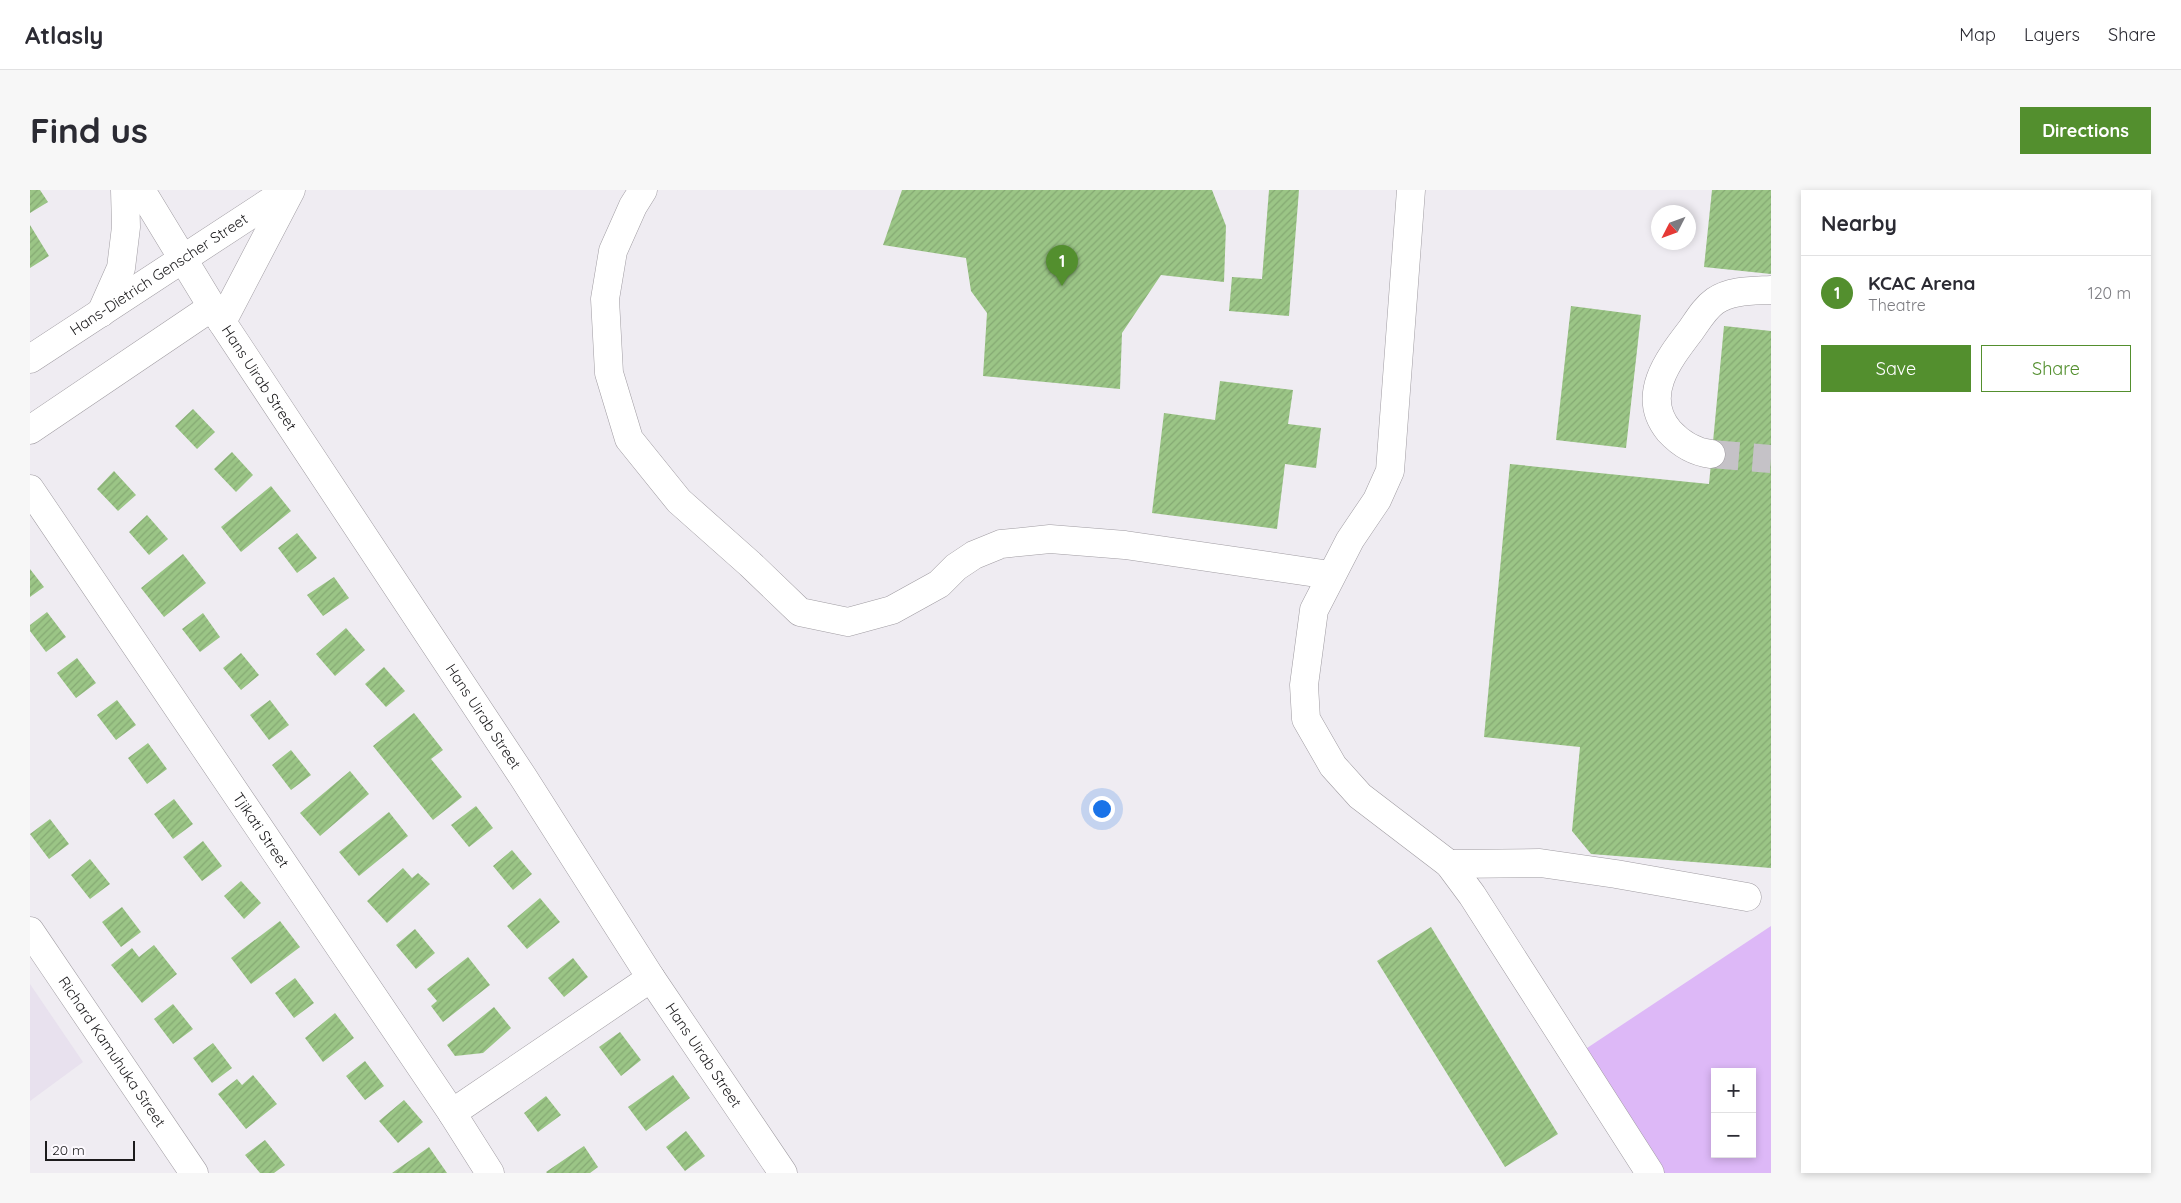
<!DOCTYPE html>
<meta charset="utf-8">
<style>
:root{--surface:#fff;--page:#f7f7f7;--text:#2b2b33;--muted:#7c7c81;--line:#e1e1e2;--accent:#538f2e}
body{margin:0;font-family:Quicksand,sans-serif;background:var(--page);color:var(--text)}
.controls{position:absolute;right:15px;bottom:15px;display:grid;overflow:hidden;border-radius:0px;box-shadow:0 2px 8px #0003}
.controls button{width:45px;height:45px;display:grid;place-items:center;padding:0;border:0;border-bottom:1px solid var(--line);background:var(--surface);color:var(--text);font:25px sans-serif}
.compass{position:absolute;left:1621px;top:15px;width:45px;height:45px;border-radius:50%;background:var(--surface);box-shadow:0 2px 8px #0003;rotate:228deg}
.scale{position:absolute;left:15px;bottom:12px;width:90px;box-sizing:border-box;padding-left:5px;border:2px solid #1c1b1d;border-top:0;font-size:14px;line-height:18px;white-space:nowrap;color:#1c1b1d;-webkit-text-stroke:4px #fcf9fe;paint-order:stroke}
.you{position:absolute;left:1071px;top:618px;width:18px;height:18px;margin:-12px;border:4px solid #fff;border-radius:50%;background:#1a73e8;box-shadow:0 0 0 8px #1a73e833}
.badge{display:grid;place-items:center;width:32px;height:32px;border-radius:50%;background:var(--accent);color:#fff;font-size:16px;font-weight:700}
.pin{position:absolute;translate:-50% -41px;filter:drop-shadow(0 1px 2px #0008)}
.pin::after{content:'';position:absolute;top:26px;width:18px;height:15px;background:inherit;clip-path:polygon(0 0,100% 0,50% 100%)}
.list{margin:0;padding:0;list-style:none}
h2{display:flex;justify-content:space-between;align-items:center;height:65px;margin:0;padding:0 20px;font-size:21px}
h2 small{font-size:16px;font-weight:400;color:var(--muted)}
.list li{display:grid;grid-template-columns:32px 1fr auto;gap:15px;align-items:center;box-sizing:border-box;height:75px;padding:0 20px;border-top:1px solid var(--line)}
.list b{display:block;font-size:19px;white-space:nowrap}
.list p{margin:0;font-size:16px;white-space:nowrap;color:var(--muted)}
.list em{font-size:16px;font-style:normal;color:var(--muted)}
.actions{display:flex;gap:10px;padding:15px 20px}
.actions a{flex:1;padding:11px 0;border:1px solid var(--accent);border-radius:0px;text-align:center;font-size:18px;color:var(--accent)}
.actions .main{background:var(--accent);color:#fff}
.map{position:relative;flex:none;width:1741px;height:983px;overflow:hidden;border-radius:0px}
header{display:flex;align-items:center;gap:30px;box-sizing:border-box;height:70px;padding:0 25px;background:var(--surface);border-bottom:1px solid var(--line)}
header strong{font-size:24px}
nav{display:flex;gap:28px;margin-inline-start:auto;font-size:18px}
.intro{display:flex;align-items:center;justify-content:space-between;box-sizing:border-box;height:120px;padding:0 30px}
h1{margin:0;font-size:35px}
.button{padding:12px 22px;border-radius:0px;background:var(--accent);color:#fff;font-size:18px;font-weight:700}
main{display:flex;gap:30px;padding:0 30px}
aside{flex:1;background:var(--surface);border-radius:0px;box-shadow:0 2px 8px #0003}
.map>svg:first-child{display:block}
.built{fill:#e8e1ee}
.pitch{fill:#ddb8f7;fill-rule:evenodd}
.building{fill:url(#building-hatch)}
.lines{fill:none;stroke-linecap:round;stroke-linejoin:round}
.minor-tunnel{stroke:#c5c2c7;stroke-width:28;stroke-dasharray:28 14;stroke-linecap:butt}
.minor-casing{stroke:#a09ca2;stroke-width:29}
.minor{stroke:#fff;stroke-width:28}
.labels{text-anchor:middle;stroke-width:4.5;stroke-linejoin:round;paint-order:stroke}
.street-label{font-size:15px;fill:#1c1b1d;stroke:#fcf9fe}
</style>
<header>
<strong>Atlasly</strong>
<nav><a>Map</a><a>Layers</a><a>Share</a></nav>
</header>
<div class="intro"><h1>Find us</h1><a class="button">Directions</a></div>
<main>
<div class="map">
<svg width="1741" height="983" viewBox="0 0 1741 983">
<defs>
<pattern id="building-hatch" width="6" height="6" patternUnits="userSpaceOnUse" patternTransform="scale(1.25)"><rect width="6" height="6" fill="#9bc586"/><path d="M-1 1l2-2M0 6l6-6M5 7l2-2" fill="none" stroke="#85a973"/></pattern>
</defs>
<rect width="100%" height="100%" fill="#efecf2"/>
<!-- built -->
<path class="built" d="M0,794L53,872L0,911Z"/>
<!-- pitch -->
<path class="pitch" d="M1741,736V983H1624L1548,864ZM1685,882H1722V964H1685Z"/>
<!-- building -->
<path class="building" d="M0,0H10L18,12L0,23Z
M872,0H1182L1196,36L1194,92L1131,85L1092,143L1090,199L953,186L957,123L941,101L936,68L853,55Z
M1239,0H1269L1259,126L1199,121L1202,87L1232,89Z
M1682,0H1741V84L1674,77Z
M0,35L19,66L0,78Z
M1541,116L1611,125L1596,258L1526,250Z
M1694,136L1741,141V678L1561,664L1542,641L1550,557L1454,547L1480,274L1679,294Z
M1190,191L1263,200L1258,234L1291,238L1286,278L1255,274L1247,339L1122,323L1134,223L1185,230Z
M163,219L185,242L167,259L145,236Z
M202,262L223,285L206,302L184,279Z
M84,281L106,305L88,321L67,299Z
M241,296L261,321L211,362L191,337Z
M117,325L138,349L119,365L99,342Z
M267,343L287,368L267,383L248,358Z
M153,364L176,393L134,427L111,398Z
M0,379L14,397L0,407Z
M304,387L319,408L293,426L277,405Z
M17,422L36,447L16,462L0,441V435Z
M173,423L190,447L170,462L152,439Z
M316,438L335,460L305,486L286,464Z
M211,463L229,485L211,500L193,478Z
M47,468L66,493L46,508L27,483Z
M354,477L375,501L356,517L335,494Z
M87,510L106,535L86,550L67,525Z
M240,510L259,535L239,550L220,525Z
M384,523L413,560L401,569L432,607L403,630L343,556Z
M118,553L137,579L117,594L98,568Z
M261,560L281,585L261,600L242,575Z
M320,581L339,604L290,646L270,623Z
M144,609L163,634L143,649L124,624Z
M446,616L463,638L439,657L421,635Z
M359,622L378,646L329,686L309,662Z
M20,629L39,654L19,669L0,644Z
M173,651L192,676L172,691L153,667Z
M482,660L502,684L483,700L463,676Z
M60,669L80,694L60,709L41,685Z
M373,678L382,688L388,683L400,694L357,733L337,711Z
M211,691L231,713L214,729L194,706Z
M510,708L530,732L497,759L477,736Z
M92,717L111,742L91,757L72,732Z
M250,731L270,757L221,794L201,768Z
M1401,737L1528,944L1475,977L1347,771Z
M385,739L405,763L386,779L366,755Z
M124,755L147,784L112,813L81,775L102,758L109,767Z
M438,767L460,795L413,832L401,816L407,811L397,799Z
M543,768L558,787L534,807L518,788Z
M265,788L284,813L264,828L245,803Z
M143,814L163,839L143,854L124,829Z
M464,817L481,838L453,863L425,866L417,855Z
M305,823L324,848L293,872L275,848Z
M590,842L611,870L591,886L569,857Z
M183,853L202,878L182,893L163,868Z
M335,871L354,896L335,910L316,886Z
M223,885L247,914L216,939L188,904L207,889L212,895Z
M643,885L660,908L616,941L598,917Z
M516,906L531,925L508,942L494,923Z
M374,910L393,932L368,953L349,931Z
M656,941L675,966L655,981L636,957Z
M235,950L255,975L244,983H230L215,965Z
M554,956L568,977L560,983H517L516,982Z
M399,957L417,983H362Z"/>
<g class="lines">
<!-- minor-tunnel -->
<path class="minor-tunnel" d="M1681,264L1741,269"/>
<!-- minor casing -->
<g class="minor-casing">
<g id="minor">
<path id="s1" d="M111,0L184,120L493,587L621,788L753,983"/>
<path d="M613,0L603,16L583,61L575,109L579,183L599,249L649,311L720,374L770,422L818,432L862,420L909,394L926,377L944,365L971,354L1020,349L1095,355L1300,385"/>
<path d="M1381,0L1360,281L1347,310L1320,350L1284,420L1274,495L1276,529L1303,576L1330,606L1419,674L1442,705L1620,983"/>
<path d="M71,123L91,78L96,37L95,0"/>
<path d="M192,132L261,0"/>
<path id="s2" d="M0,169L258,0"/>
<path d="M0,240L182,117"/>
<path d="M1681,264C1664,262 1651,254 1639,241C1610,206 1638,170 1661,140C1668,130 1675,118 1685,111C1701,100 1723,101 1741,100"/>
<path id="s3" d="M0,299L422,923L460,983"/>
<path d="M1419,674L1510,673L1586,684L1717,707"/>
<path id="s4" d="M0,741L164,983"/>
<path d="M422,923L621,788"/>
</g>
</g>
<!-- minor -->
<use href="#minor" class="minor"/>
</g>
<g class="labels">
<!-- street labels -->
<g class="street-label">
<text dy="5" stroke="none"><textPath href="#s2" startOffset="154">Hans-Dietrich Genscher Street</textPath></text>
<text dy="5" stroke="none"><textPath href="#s1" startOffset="222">Hans Uirab Street</textPath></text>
<text dy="5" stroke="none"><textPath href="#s1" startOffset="628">Hans Uirab Street</textPath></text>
<text dy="5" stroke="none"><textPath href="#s3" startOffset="412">Tjikati Street</textPath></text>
<text dy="5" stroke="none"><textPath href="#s4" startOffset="146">Richard Kamuhuka Street</textPath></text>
<text dy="5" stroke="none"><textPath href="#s1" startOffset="1032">Hans Uirab Street</textPath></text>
</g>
</g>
</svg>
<div class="controls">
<button>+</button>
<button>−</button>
</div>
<svg class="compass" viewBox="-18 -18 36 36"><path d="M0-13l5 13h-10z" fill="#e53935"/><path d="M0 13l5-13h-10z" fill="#7c7c81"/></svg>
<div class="scale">20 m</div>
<div class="you"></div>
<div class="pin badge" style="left:1032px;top:96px">1</div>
</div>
<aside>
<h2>Nearby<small></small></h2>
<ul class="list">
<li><span class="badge">1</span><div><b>KCAC Arena</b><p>Theatre</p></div><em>120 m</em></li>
</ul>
<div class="actions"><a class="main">Save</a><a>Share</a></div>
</aside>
</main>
